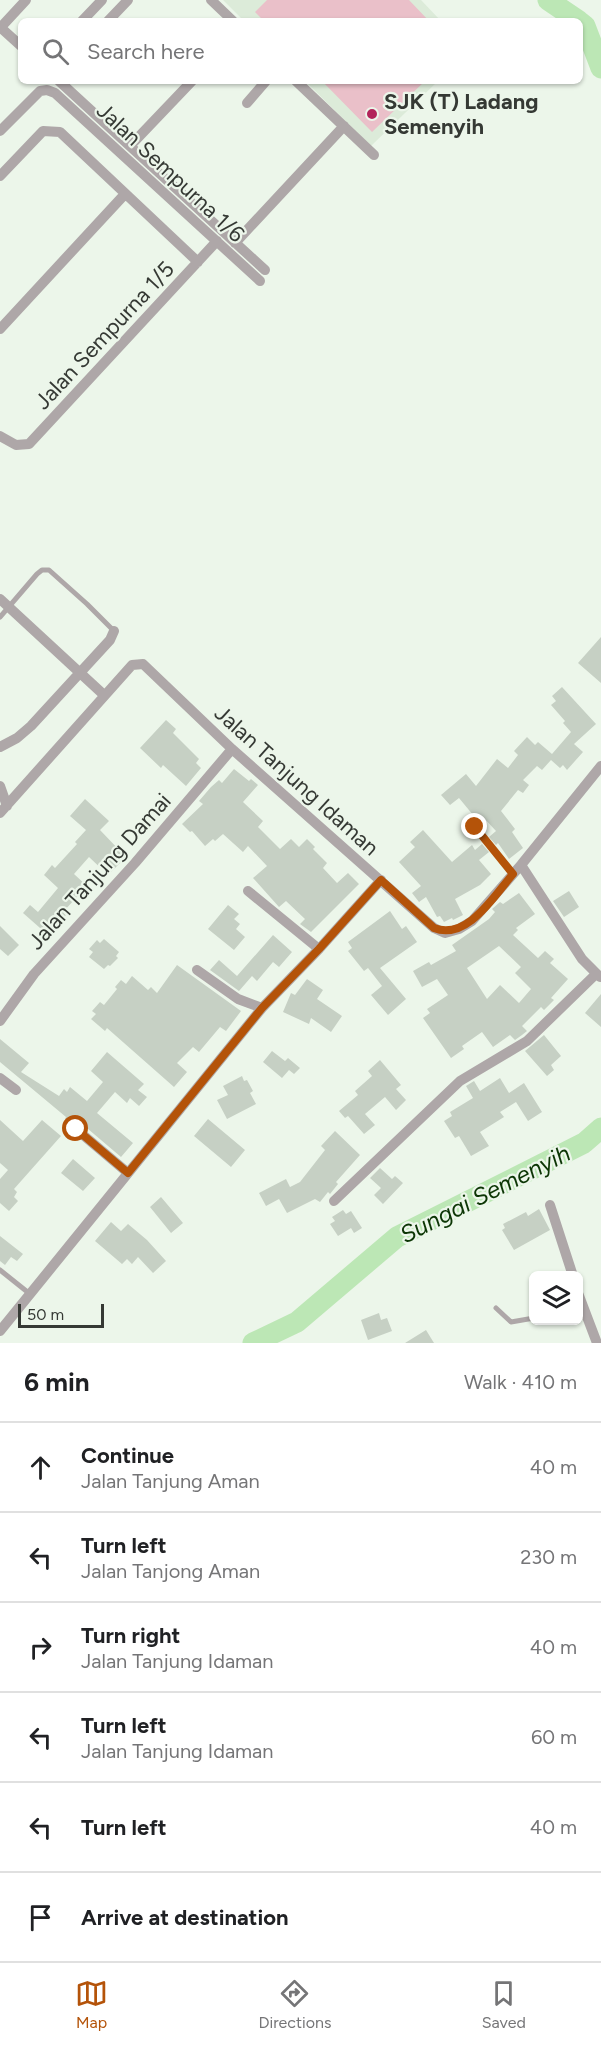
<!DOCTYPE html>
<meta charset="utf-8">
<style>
:root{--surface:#fff;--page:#f6f6f6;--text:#202124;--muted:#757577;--line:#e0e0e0;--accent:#b45309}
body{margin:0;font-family:Figtree,sans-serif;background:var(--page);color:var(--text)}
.controls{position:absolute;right:18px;bottom:18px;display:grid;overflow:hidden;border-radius:9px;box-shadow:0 2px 4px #0004}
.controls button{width:54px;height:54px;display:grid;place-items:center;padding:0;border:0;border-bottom:2px solid var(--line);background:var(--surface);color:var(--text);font:30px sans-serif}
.scale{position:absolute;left:18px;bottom:15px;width:86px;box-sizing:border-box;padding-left:6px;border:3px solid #353934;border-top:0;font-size:16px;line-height:21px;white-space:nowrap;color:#353934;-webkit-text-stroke:4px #ecf6ea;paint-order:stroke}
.stop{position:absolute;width:18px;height:18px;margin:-14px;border:4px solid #b45309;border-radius:50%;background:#fff}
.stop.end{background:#b45309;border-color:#fff;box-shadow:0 2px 6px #0008}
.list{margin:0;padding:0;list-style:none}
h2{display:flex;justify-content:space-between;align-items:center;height:78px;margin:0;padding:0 24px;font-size:26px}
h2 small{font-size:20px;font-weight:400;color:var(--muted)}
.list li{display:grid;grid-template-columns:39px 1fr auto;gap:18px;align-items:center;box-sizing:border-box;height:90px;padding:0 24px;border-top:2px solid var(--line)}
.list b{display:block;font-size:22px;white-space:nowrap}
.list p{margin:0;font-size:20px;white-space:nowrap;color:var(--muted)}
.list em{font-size:20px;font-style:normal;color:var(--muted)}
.icon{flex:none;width:33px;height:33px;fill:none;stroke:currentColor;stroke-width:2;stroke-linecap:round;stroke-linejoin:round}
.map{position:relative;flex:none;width:601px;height:1343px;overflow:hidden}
.search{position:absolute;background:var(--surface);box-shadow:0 2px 4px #0004;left:18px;right:18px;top:18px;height:66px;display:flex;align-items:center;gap:15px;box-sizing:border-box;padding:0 21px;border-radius:9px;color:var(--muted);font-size:22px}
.sheet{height:618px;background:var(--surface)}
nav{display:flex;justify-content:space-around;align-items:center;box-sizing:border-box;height:84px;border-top:2px solid var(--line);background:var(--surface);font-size:16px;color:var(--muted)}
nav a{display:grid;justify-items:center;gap:3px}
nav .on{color:var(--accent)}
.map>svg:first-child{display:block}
.built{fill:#dcebd9}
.green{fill:#eac0c9}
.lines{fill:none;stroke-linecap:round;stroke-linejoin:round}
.river{stroke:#bce7b5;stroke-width:21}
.building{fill:#c6d0c4;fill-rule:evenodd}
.lane{stroke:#aea7a8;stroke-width:5}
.street{stroke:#aea7a8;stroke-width:10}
.route{stroke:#b45309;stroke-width:8}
.poi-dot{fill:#b2245a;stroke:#ecf6ea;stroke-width:2}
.labels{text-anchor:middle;stroke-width:4.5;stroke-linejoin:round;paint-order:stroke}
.poi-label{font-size:22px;font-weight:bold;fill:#353934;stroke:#ecf6ea;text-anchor:start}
.street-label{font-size:22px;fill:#353934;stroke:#ecf6ea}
.water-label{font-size:24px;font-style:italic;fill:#0c3605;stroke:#ecf6ea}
</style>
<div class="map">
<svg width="601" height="1343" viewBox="0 0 601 1343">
<rect width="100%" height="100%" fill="#ecf6ea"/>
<!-- built -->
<path class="built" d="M223,0H421L441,21H244Z
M305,81H438L371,146Z"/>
<!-- green -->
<path class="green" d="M267,0H409L429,21H264L255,12Z
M322,81H425L372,132Z"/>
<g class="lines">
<!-- river -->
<path class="river" d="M548,0L579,21
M580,22L585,26L601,68
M253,1343L297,1322L397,1237L584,1143L601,1128"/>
</g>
<!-- building -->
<path class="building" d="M601,637V683L578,663Z
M562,687L596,724L574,744L583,752L567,770L563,765L560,768L551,760L542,770L537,766L523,780L529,785L523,793L518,790L501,811L515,829L512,832L523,848L509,859L498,843L496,845L489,837L496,831L483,817L478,821L459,798L450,805L441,795L466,774L476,786L497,759L508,768L518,755L514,751L527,737L535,745L538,742L552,754L571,732L563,723L565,721L551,705L556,701L552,696Z
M166,720L176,729L173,733L199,759L196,763L201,768L186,786L163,765L161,768L140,748Z
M234,769L249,781L251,779L258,785L243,802L263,821L258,827L280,849L291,839L299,847L307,839L315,847L313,849L327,863L323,868L337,883L348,873L359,884L311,932L300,924L305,919L286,901L279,907L253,878L267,866L248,846L243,852L223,834L215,841L213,839L205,846L192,831L190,832L182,824L203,804L199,801L211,787L219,780L222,783Z
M85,799L109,821L100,830L122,853L117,859L121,862L108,875L89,857L74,874L87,886L63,912L66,915L48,935L23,913L30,905L38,912L58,888L44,875L52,865L55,868L77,844L75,842L86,830L70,816Z
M423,830L452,862L472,845L475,850L482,844L489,852L479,860L491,874L480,885L455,899L463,915L453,920L452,918L444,922L440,916L437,917L426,897L419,902L412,893L421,886L399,862L415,847L410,842Z
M569,891L579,907L564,917L553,901Z
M519,893L535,914L516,928L518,930L513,935L538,958L545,951L554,959L550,963L568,979L551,998L554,1000L544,1010L541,1007L522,1026L527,1031L522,1035L515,1040L510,1035L493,1047L482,1032L462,1046L464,1049L451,1058L423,1018L430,1013L427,1009L448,995L437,979L422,987L413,971L429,962L431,965L456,951L452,945L489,919L495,912L492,909L500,902L503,904ZM499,946L521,967L515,973L531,989L519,1003L500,985L487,999L467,968Z
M228,905L239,914L234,919L240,924L236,929L245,937L234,950L208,929Z
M390,911L402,929L406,926L417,942L380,968L406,999L388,1015L371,995L382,986L368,968L364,971L348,951L352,948L348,942Z
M0,926L19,945L8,956L0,949Z
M273,935L292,952L279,967L273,962L257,981L252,976L239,991L210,970L219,960L237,976Z
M104,939L119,952L116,956L118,958L110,966L108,965L104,969L89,957L93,952L89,949L97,940L100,943Z
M177,965L241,1011L226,1031L220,1027L199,1052L193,1047L177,1063L187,1072L174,1087L107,1028L105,1031L91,1019L96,1014L92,1011L100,1002L104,1005L117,989L115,987L121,980L126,984L132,976L148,990L151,987L157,993Z
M307,979L323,990L317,999L342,1016L331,1032L311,1018L309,1024L283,1012L291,993L295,995Z
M601,994V1027L585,1013Z
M544,1035L561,1056L551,1065L554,1070L547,1076L525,1051Z
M0,1039L29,1063L21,1072L59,1096L64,1089L67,1092L70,1087L87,1101L103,1082L91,1071L107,1052L144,1084L138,1090L147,1097L139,1106L130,1098L127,1103L115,1092L97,1113L133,1143L121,1157L81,1123L77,1122L71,1124L65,1119L66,1117L0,1062Z
M272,1051L285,1061L288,1058L300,1068L294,1074L289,1070L282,1078L263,1062Z
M380,1060L401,1085L396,1089L406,1100L396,1110L385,1097L365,1114L375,1125L364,1134L348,1116L345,1118L339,1111L358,1095L355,1091L372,1076L368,1071Z
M242,1076L244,1081L247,1080L253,1091L250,1093L256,1104L227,1119L217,1100L228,1095L223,1086Z
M500,1078L509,1093L524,1083L542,1112L528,1121L516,1102L500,1112L504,1117L480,1132L489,1146L471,1156L459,1136L455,1138L444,1121L452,1116L450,1112L473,1098L466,1086L474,1081L480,1091Z
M208,1119L245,1150L231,1167L194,1136Z
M0,1120L23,1141L42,1120L61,1136L14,1189L17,1192L14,1197L18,1201L9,1211L0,1203V1179L8,1170L0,1163Z
M335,1131L360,1155L336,1182L338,1184L330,1194L328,1192L320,1202L315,1199L287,1213L279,1199L266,1206L259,1193L286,1179L290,1187L300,1182L325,1150L321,1146Z
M73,1159L95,1178L83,1191L61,1173Z
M380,1168L392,1179L395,1176L403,1183L383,1204L374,1195L381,1188L370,1178Z
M161,1197L183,1223L171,1233L150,1207Z
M539,1209L550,1230L514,1250L502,1230L505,1228L503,1224L526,1212L528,1216Z
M343,1210L346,1214L351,1211L362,1228L354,1233L351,1228L338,1236L330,1224L335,1221L332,1217Z
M111,1222L121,1231L128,1224L147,1240L166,1261L153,1273L138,1257L132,1264L127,1259L122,1264L95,1241Z
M0,1236L23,1254L17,1261L11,1257L5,1265L0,1261Z
M379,1313L381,1320L387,1318L392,1331L368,1340L361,1320Z
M426,1330L434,1343H405Z"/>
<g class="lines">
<!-- lane -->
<path class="lane" d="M0,617L37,574L42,570H49L87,604L114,631
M475,827L513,874
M0,1270L30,1294
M496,1308L511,1322L534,1318"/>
<!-- street -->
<path class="street" d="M211,0L233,21
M82,21L102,0
M108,21L128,0
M0,27L21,46
M1,27L26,0
M59,81L265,270
M296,81L374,155
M247,103L266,81
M0,131L40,91L47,90L55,93L260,281
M130,146L192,81
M0,176L43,131L60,132L198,262
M235,243L344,126
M0,329L125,194
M0,436L16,445L29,444L217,241
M0,599L104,695
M0,747L17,738L31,726L110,640L114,631
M0,786L7,806
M0,813L132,665L143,664L232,749L434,928L445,933L459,929L472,921L521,865L601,766
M521,865L582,959L600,977
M248,891L319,949
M197,970L238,999L262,1008
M0,1021L34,974L135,863L232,749
M0,1078L16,1090
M76,1129L128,1173
M334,1201L460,1081L527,1041L596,974
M550,1205L573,1276
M578,1293L597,1343
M0,1331L262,1008L319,949L381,880"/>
</g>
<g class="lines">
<!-- route -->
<path class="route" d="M76,1129L128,1173L262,1008L319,949L381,880L434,928C467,941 494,896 513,874L475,827"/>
</g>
<!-- markers -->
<circle class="poi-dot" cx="372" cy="114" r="6"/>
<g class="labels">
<!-- poi labels -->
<g class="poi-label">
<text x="384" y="109">SJK (T) Ladang<tspan x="384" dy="25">Semenyih</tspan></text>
</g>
<!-- street labels -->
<g class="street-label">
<text transform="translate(171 172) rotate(43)" y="8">Jalan Sempurna 1/6</text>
<text transform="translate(104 335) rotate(-47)" y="8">Jalan Sempurna 1/5</text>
<text transform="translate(297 780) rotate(42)" y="8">Jalan Tanjung Idaman</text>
<text transform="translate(99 871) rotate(-48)" y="8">Jalan Tanjung Damai</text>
</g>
<!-- water labels -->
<g class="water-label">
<text transform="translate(485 1194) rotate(-27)" y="8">Sungai Semenyih</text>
</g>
</g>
</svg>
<div class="controls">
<button><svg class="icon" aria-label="layers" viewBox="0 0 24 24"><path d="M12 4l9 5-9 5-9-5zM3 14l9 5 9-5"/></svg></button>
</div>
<div class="scale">50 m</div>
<div class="stop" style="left:76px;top:1129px"></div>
<div class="stop end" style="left:475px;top:827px"></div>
<div class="search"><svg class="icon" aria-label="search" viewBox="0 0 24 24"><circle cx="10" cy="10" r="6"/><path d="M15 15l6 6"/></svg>Search here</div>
</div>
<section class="sheet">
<h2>6 min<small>Walk · 410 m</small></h2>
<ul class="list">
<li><svg class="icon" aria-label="ahead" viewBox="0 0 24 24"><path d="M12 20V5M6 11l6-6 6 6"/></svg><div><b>Continue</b><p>Jalan Tanjung Aman</p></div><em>40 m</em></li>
<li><svg class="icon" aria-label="left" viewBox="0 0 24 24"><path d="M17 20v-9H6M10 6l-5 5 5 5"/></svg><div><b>Turn left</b><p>Jalan Tanjong Aman</p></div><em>230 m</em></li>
<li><svg class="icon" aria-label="right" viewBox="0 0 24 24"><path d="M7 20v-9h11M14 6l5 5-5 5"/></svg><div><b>Turn right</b><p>Jalan Tanjung Idaman</p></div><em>40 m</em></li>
<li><svg class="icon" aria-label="left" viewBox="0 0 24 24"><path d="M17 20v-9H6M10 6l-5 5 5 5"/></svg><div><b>Turn left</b><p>Jalan Tanjung Idaman</p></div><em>60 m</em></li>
<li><svg class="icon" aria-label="left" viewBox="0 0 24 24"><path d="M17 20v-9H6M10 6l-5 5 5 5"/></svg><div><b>Turn left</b></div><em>40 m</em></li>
<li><svg class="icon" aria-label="arrive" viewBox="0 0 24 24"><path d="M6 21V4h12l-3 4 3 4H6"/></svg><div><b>Arrive at destination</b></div></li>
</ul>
</section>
<nav>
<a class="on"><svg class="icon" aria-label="map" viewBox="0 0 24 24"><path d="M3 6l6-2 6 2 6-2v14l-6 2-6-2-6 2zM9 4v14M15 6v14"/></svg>Map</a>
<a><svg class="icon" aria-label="directions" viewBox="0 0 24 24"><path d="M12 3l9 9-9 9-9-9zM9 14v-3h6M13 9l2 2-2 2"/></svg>Directions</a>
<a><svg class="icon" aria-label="saved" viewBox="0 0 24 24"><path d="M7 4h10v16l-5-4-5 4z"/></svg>Saved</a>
</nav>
